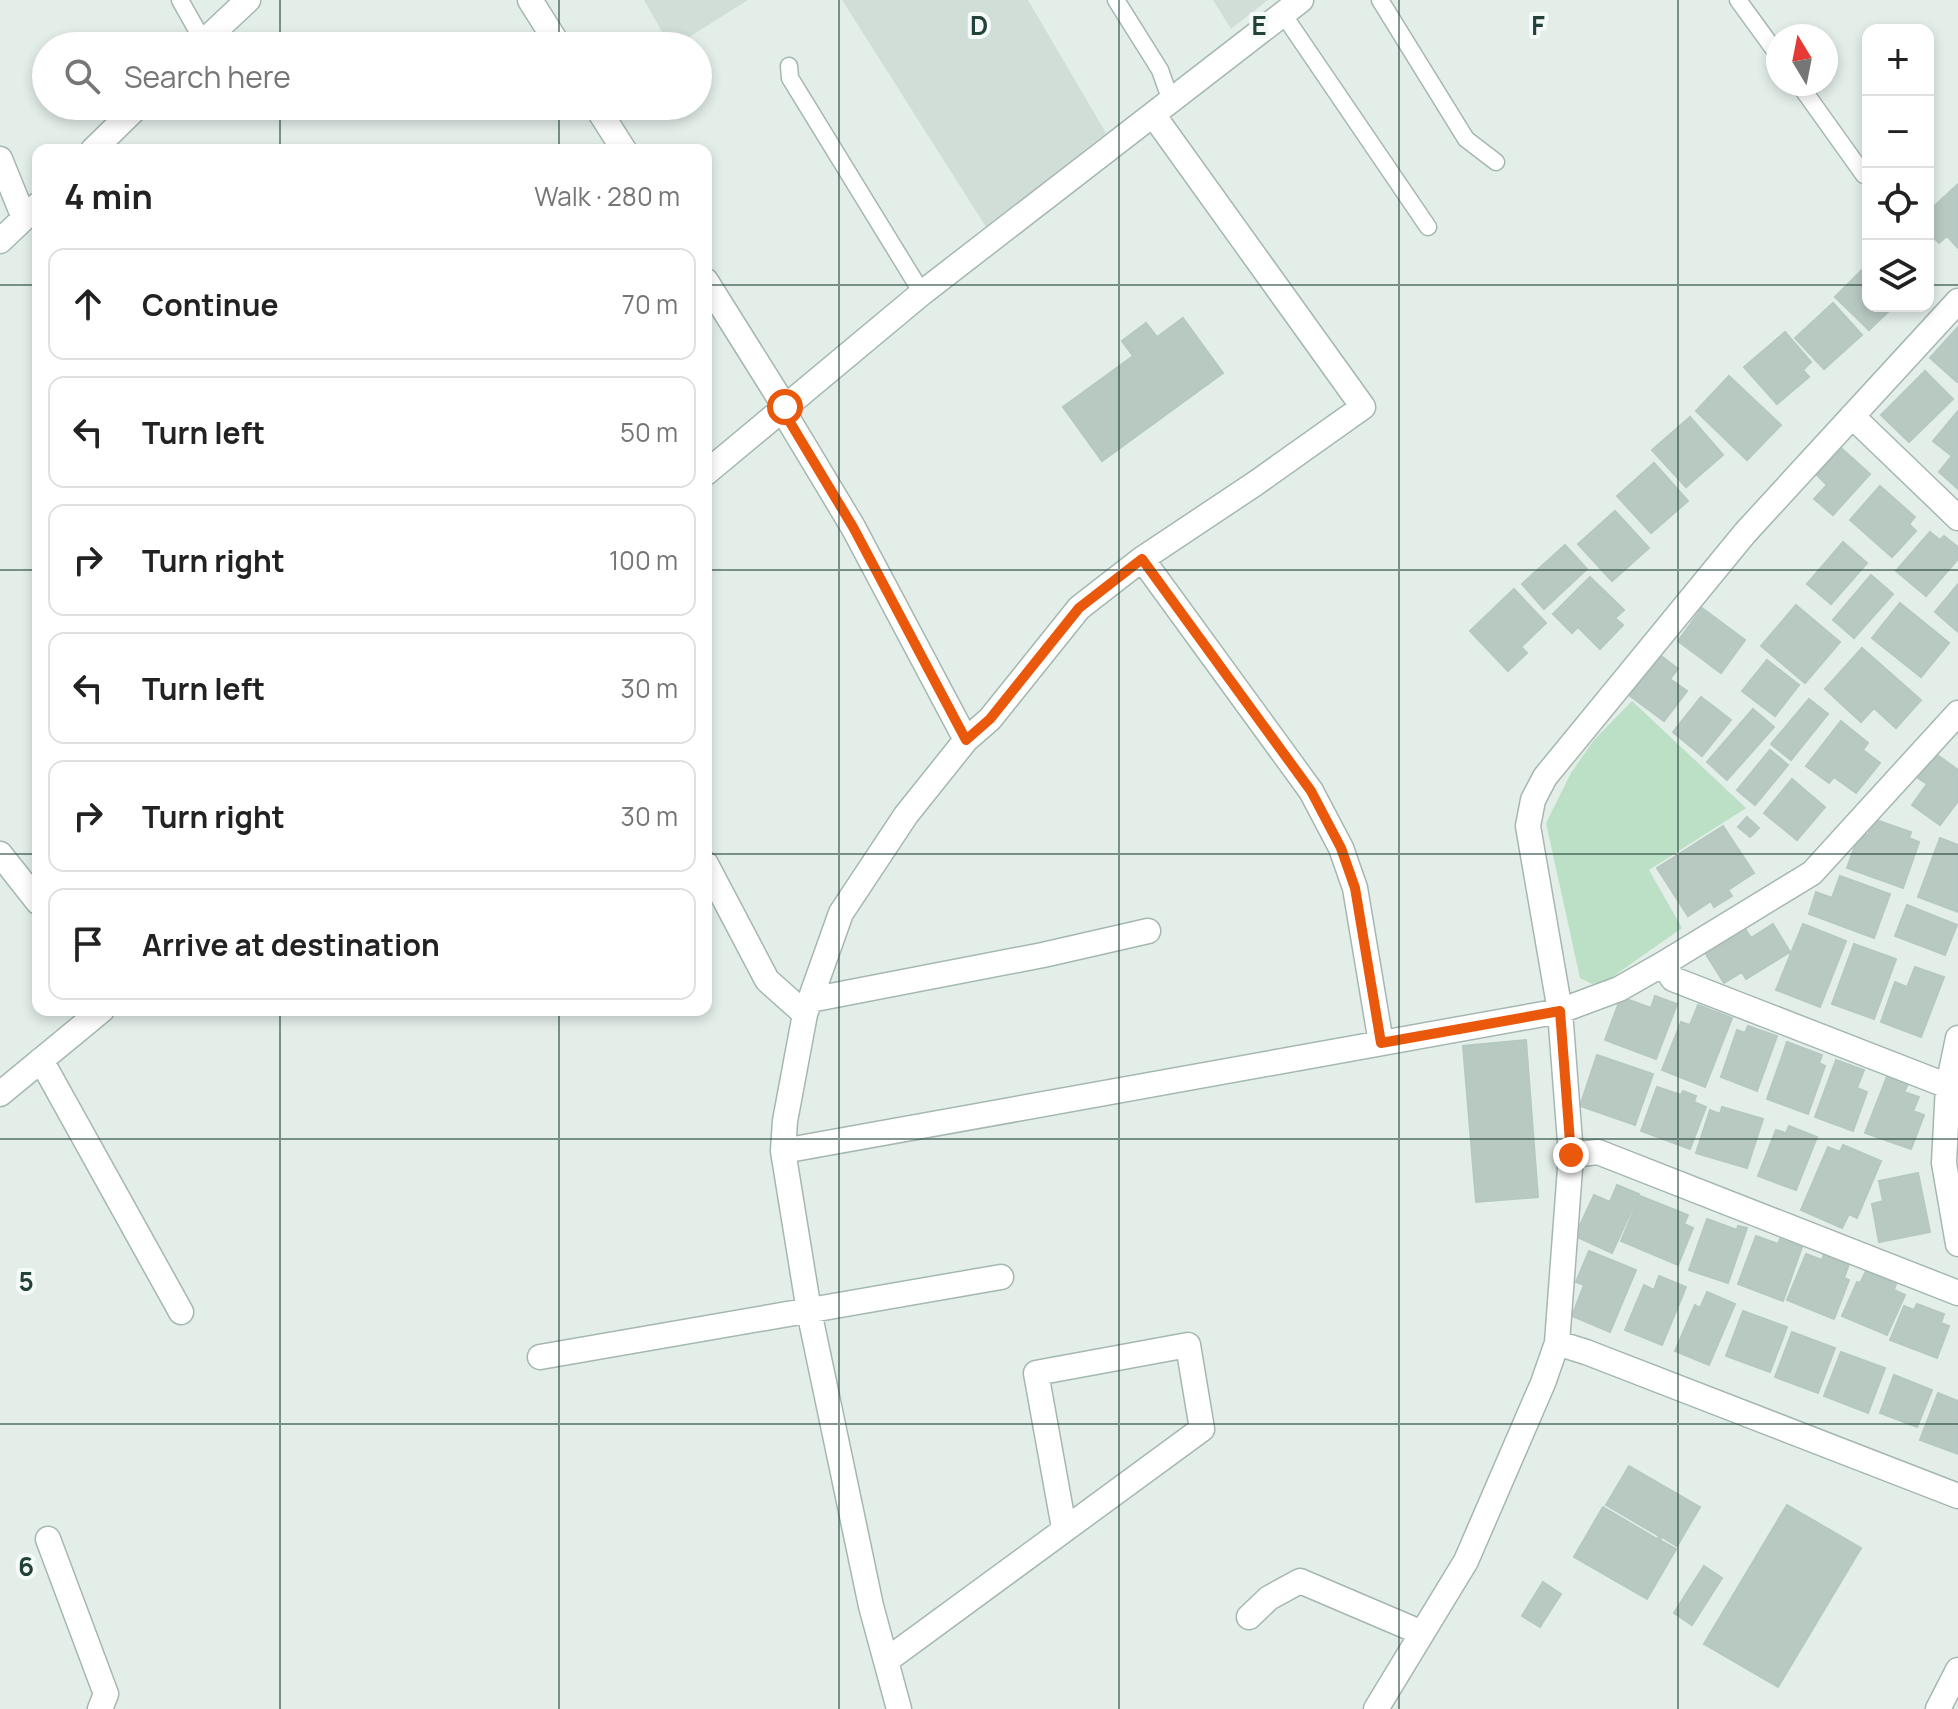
<!DOCTYPE html>
<meta charset="utf-8">
<style>
:root{--surface:#fff;--page:#f2f2f2;--text:#222;--muted:#767676;--line:#e0e0e0}
body{margin:0;font-family:Manrope,sans-serif;background:var(--page);color:var(--text)}
.controls{position:absolute;right:24px;top:24px;display:grid;overflow:hidden;border-radius:16px;box-shadow:0 4px 12px #0003}
.controls button{width:72px;height:72px;display:grid;place-items:center;padding:0;border:0;border-bottom:2px solid var(--line);background:var(--surface);color:var(--text);font:40px sans-serif}
.compass{position:absolute;left:1766px;top:24px;width:72px;height:72px;border-radius:50%;background:var(--surface);box-shadow:0 4px 12px #0003;rotate:350deg}
.stop{position:absolute;width:24px;height:24px;margin:-18px;border:6px solid #ea580c;border-radius:50%;background:#fff}
.stop.end{background:#ea580c;border-color:#fff;box-shadow:0 2px 8px #0008}
.list{margin:0;padding:0;list-style:none}
h2{display:flex;justify-content:space-between;align-items:center;height:104px;margin:0;padding:0 32px;font-size:34px}
h2 small{font-size:26px;font-weight:400;color:var(--muted)}
.list li{display:grid;grid-template-columns:52px 1fr auto;gap:24px;align-items:center;box-sizing:border-box;height:112px;margin:0 16px 16px;padding:0 16px;border:2px solid var(--line);border-radius:16px}
.list b{display:block;font-size:30px;white-space:nowrap}
.list em{font-size:26px;font-style:normal;color:var(--muted)}
.icon{flex:none;width:44px;height:44px;fill:none;stroke:currentColor;stroke-width:2;stroke-linecap:round;stroke-linejoin:round}
.map{position:relative;flex:none;width:1958px;height:1709px;overflow:hidden}
.search{position:absolute;background:var(--surface);box-shadow:0 4px 12px #0003;left:32px;top:32px;width:680px;height:88px;display:flex;align-items:center;gap:20px;box-sizing:border-box;padding:0 28px;border-radius:44px;color:var(--muted);font-size:30px}
.panel{position:absolute;background:var(--surface);box-shadow:0 4px 12px #0003;left:32px;top:144px;width:680px;height:872px;border-radius:16px}
.map>svg:first-child{display:block}
.built{fill:#d1ded8}
.green{fill:#bbe0c6}
.building{fill:#b8c9c2;stroke:#b5c8c1;stroke-width:2}
.lines{fill:none;stroke-linecap:round;stroke-linejoin:round}
.lane-casing{stroke:#a5b7b1;stroke-width:19}
.street-casing{stroke:#a5b7b1;stroke-width:27}
.lane{stroke:#fff;stroke-width:16}
.street{stroke:#fff;stroke-width:24}
.route{stroke:#ea580c;stroke-width:10}
.grid{fill:none;stroke:#214139;stroke-width:2;stroke-opacity:0.55}
.grid-label{font-size:26px;text-anchor:middle;font-weight:bold;fill:#214139;stroke:#f4faf7;stroke-width:8;stroke-linejoin:round;paint-order:stroke}
</style>
<div class="map">
<svg width="1958" height="1709" viewBox="0 0 1958 1709">
<rect width="100%" height="100%" fill="#e3eee9"/>
<!-- built -->
<path class="built" d="M644,0H748L675,46H670Z
M842,0H1028L1106,133L986,227Z
M1213,0H1268L1231,29Z"/>
<!-- green -->
<path class="green" d="M1632,701L1746,808L1649,870L1682,928L1608,980L1592,984L1580,978L1546,823L1571,773L1594,740Z"/>
<!-- building -->
<path class="building" d="M1958,184V248L1947,236L1939,243L1928,232V212Z
M1868,264V306H1887L1890,310L1869,330L1835,297Z
M1833,303L1862,335L1824,369L1795,338Z
M1183,318L1223,373L1102,461L1063,407L1133,356L1122,341L1146,323L1157,337Z
M1958,327V381L1957,382L1930,358Z
M1785,332L1811,362L1803,370L1809,377L1777,404L1744,367Z
M1925,371L1953,399L1909,442L1881,415Z
M1729,376L1781,425L1747,460L1696,411Z
M1958,411V489L1939,472L1952,456L1933,441Z
M1690,417L1723,455L1686,487L1652,450Z
M1841,448L1870,474L1833,515L1814,499L1827,485L1817,475Z
M1654,463L1688,501L1651,533L1617,496Z
M1880,486L1915,517L1909,524L1916,531L1892,557L1850,520Z
M1615,511L1649,548L1612,581L1578,544Z
M1930,532L1940,540L1944,536L1958,547V559L1926,596L1896,571Z
M1843,542L1867,563L1831,604L1807,584Z
M1565,545L1587,569L1544,609L1522,584Z
M1871,575L1893,594L1854,638L1833,620Z
M1590,577L1624,610L1615,618L1623,625L1600,649L1578,627L1572,633L1553,614Z
M1958,584V632L1935,612Z
M1514,589L1546,623L1521,647L1527,653L1508,671L1470,631Z
M1900,603L1949,643L1921,677L1872,638Z
M1796,605L1840,642L1805,683L1761,646Z
M1702,608L1745,640L1721,673L1678,641Z
M1862,648L1921,700L1896,728L1874,708L1861,722L1825,689Z
M1660,655L1678,669L1670,679L1687,691L1664,721L1629,695Z
M1767,660L1799,685L1775,716L1742,691Z
M1701,697L1731,720L1702,756L1673,732Z
M1809,699L1828,714L1791,760L1771,744Z
M1753,709L1774,727L1727,780L1707,762Z
M1841,721L1868,743L1863,750L1880,763L1856,793L1834,777L1829,783L1806,766Z
M1770,750L1788,765L1755,805L1737,790Z
M1936,754L1958,770V801L1940,825L1912,805L1927,784L1918,778Z
M1792,779L1825,807L1797,840L1764,813Z
M1747,817L1759,828L1750,837L1738,827Z
M1873,819L1911,832L1909,838L1919,842L1903,888L1847,868L1860,832L1868,835Z
M1723,826L1754,873L1728,890L1732,896L1714,907L1711,901L1688,916L1657,868Z
M1940,838L1958,845V912L1918,897Z
M1840,876L1890,894L1874,938L1809,914L1816,892L1832,898Z
M1907,905L1957,925L1945,955L1895,936Z
M1773,924L1790,952L1746,979L1742,972L1724,983L1706,954L1746,930L1751,938Z
M1803,924L1846,941L1820,1007L1776,990Z
M1854,944L1896,959L1874,1019L1832,1004Z
M1915,967L1944,977L1921,1037L1881,1022L1895,982L1907,987Z
M1655,996L1677,1004L1656,1059L1605,1040L1621,997L1651,1008Z
M1698,1005L1732,1018L1705,1087L1662,1070L1681,1022L1690,1025Z
M1748,1026L1777,1036L1757,1091L1721,1077L1737,1030L1745,1033Z
M1526,1040L1538,1197L1476,1202L1463,1046Z
M1787,1042L1822,1055L1819,1063L1825,1066L1808,1114L1767,1099Z
M1597,1055L1653,1074L1635,1125L1580,1106Z
M1836,1060L1864,1070L1857,1088L1867,1092L1853,1131L1815,1117Z
M1888,1074L1909,1082L1904,1092L1919,1097L1913,1111L1924,1115L1911,1149L1865,1133Z
M1657,1087L1681,1095L1683,1091L1696,1096L1694,1102L1706,1107L1690,1149L1641,1131Z
M1722,1107L1763,1119L1747,1168L1696,1153L1710,1110L1720,1114Z
M1789,1126L1817,1137L1796,1190L1758,1176L1776,1130L1786,1133Z
M1843,1145L1881,1161L1857,1218L1849,1214L1842,1228L1801,1210L1828,1147L1840,1152Z
M1918,1173L1930,1232L1879,1242L1872,1204L1883,1201L1879,1181Z
M1617,1185L1639,1194L1612,1253L1575,1236L1594,1195L1610,1202Z
M1640,1196L1688,1215L1684,1224L1693,1228L1678,1265L1621,1241Z
M1707,1219L1737,1230L1738,1226L1747,1228L1728,1283L1689,1270Z
M1756,1236L1778,1244L1780,1239L1802,1247L1783,1301L1738,1284Z
M1589,1251L1636,1270L1610,1332L1572,1316L1584,1285L1576,1282Z
M1806,1254L1822,1260L1824,1254L1849,1264L1844,1278L1849,1280L1834,1319L1787,1300Z
M1866,1271L1896,1284L1894,1290L1905,1295L1887,1335L1842,1316L1857,1282L1860,1283Z
M1659,1276L1686,1287L1662,1345L1625,1330L1644,1285L1654,1290Z
M1707,1292L1735,1304L1709,1365L1675,1351L1695,1305L1700,1308Z
M1917,1304L1944,1314L1941,1323L1949,1326L1937,1358L1890,1340L1904,1306L1914,1310Z
M1743,1311L1787,1327L1770,1372L1726,1356Z
M1792,1332L1835,1348L1818,1393L1775,1377Z
M1841,1352L1885,1368L1868,1413L1824,1396Z
M1894,1375L1932,1390L1917,1427L1880,1413Z
M1938,1393L1958,1401V1454L1920,1440Z
M1629,1466L1700,1507L1677,1546L1662,1537L1660,1540L1676,1549L1647,1599L1574,1557L1603,1507L1657,1539L1659,1536L1606,1505Z
M1787,1505L1861,1548L1778,1687L1704,1644Z
M1704,1566L1722,1578L1692,1625L1674,1613Z
M1543,1582L1561,1594L1540,1627L1522,1616Z"/>
<g class="lines">
<!-- lane casing -->
<g class="lane-casing">
<path id="lane" d="M180,0L203,41
M1116,0L1160,70L1171,101
M1380,0L1466,139L1496,162
M1738,0L1778,55
M1283,14L1428,227
M789,66L790,78L922,293
M1799,84L1864,175"/>
</g>
<!-- street casing -->
<g class="street-casing">
<path id="street" d="M530,0L559,46
M199,46L248,0
M596,106L624,150
M93,150L138,106
M0,159L24,218
M0,241L38,205
M706,281L785,407
M782,409L853,527L966,740
M1852,416L1958,518
M706,473L922,293L1301,0
M1142,559L1311,791L1341,848L1355,888L1381,1043
M0,854L38,902
M706,864L767,980L805,1014
M1663,964L1673,979L1948,1086
M810,1000L1043,955L1148,931
M1958,1038L1948,1086L1944,1163L1958,1244
M41,1060L181,1312
M0,1094L102,1010
M783,1151L1560,1011L1619,989L1663,964L1812,873L1958,713
M1571,1155L1598,1152L1958,1293
M1557,1343L1586,1352L1958,1496
M540,1357L1001,1277
M48,1539L106,1694L100,1709
M1249,1617L1269,1598L1300,1581L1422,1633
M887,1660L1202,1429L1188,1345L1036,1373L1064,1528
M899,1709L871,1606L809,1311L783,1151L785,1121L805,1014L841,913L906,815L966,740L990,719L1079,608L1142,559L1256,483L1363,407L1154,116
M1376,1709L1466,1561L1543,1383L1557,1343L1571,1155L1560,1011L1528,826L1533,800L1545,777L1745,533L1958,301
M1938,1709L1958,1670"/>
</g>
<!-- lane -->
<use href="#lane" class="lane"/>
<!-- street -->
<use href="#street" class="street"/>
</g>
<g class="lines">
<!-- route -->
<path class="route" d="M785,407L782,409L853,527L966,740L990,719L1079,608L1142,559L1311,791L1341,848L1355,888L1381,1043L1560,1011L1571,1155"/>
</g>
<!-- grid -->
<path class="grid" d="M280,0V46M559,0V46M839,0V1709M1119,0V1709M1399,0V1709M1678,0V1709M280,106V150M559,106V150M0,285H38M706,285H1868M1928,285H1958M0,570H38M706,570H1958M0,854H38M706,854H1958M280,1010V1709M559,1010V1709M0,1139H1958M0,1424H1958"/>
<g class="grid-label">
<text x="979" y="35">D</text>
<text x="1259" y="35">E</text>
<text x="1538" y="35">F</text>
<text x="26" y="1291">5</text>
<text x="26" y="1576">6</text>
</g>
</svg>
<div class="controls">
<button>+</button>
<button>−</button>
<button><svg class="icon" aria-label="locate" viewBox="0 0 24 24"><circle cx="12" cy="12" r="6"/><path d="M12 2v4M12 18v4M2 12h4M18 12h4"/></svg></button>
<button><svg class="icon" aria-label="layers" viewBox="0 0 24 24"><path d="M12 4l9 5-9 5-9-5zM3 14l9 5 9-5"/></svg></button>
</div>
<svg class="compass" viewBox="-18 -18 36 36"><path d="M0-13l5 13h-10z" fill="#e53935"/><path d="M0 13l5-13h-10z" fill="#767676"/></svg>
<div class="stop" style="left:785px;top:407px"></div>
<div class="stop end" style="left:1571px;top:1155px"></div>
<div class="search"><svg class="icon" aria-label="search" viewBox="0 0 24 24"><circle cx="10" cy="10" r="6"/><path d="M15 15l6 6"/></svg>Search here</div>
<section class="panel">
<h2>4 min<small>Walk · 280 m</small></h2>
<ul class="list">
<li><svg class="icon" aria-label="ahead" viewBox="0 0 24 24"><path d="M12 20V5M6 11l6-6 6 6"/></svg><div><b>Continue</b></div><em>70 m</em></li>
<li><svg class="icon" aria-label="left" viewBox="0 0 24 24"><path d="M17 20v-9H6M10 6l-5 5 5 5"/></svg><div><b>Turn left</b></div><em>50 m</em></li>
<li><svg class="icon" aria-label="right" viewBox="0 0 24 24"><path d="M7 20v-9h11M14 6l5 5-5 5"/></svg><div><b>Turn right</b></div><em>100 m</em></li>
<li><svg class="icon" aria-label="left" viewBox="0 0 24 24"><path d="M17 20v-9H6M10 6l-5 5 5 5"/></svg><div><b>Turn left</b></div><em>30 m</em></li>
<li><svg class="icon" aria-label="right" viewBox="0 0 24 24"><path d="M7 20v-9h11M14 6l5 5-5 5"/></svg><div><b>Turn right</b></div><em>30 m</em></li>
<li><svg class="icon" aria-label="arrive" viewBox="0 0 24 24"><path d="M6 21V4h12l-3 4 3 4H6"/></svg><div><b>Arrive at destination</b></div></li>
</ul>
</section>
</div>
